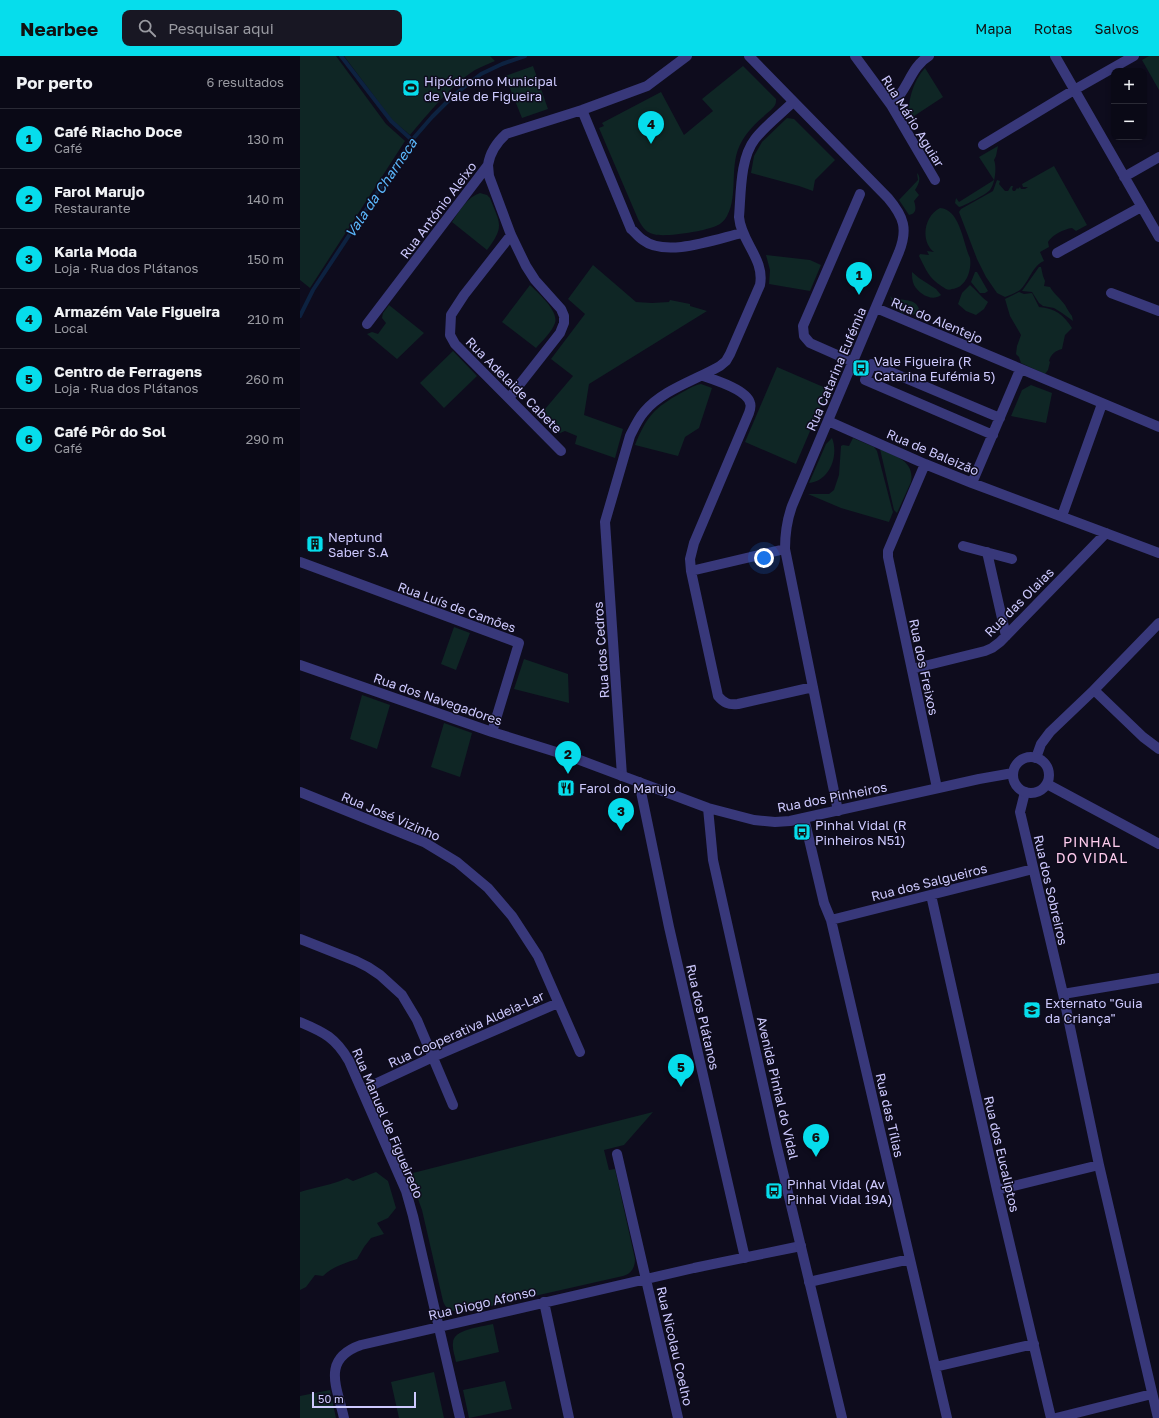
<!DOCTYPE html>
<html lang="pt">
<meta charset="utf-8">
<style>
:root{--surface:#0a0916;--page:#181723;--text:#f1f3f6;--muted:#999aa1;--line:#2a2a35;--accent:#06ddec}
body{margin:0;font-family:"Golos Text",sans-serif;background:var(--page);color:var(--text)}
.controls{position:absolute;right:12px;top:12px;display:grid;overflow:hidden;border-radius:8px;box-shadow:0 2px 6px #0003}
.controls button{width:36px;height:36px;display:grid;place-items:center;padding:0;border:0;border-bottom:1px solid var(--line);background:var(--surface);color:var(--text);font:20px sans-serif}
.scale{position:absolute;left:12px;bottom:10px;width:104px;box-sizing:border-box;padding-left:4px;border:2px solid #cdc9fe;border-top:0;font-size:11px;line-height:14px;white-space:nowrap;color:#cdc9fe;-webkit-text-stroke:3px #0e0c1d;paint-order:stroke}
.you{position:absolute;left:464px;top:502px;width:14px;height:14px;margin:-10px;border:3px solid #fff;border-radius:50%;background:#1a73e8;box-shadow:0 0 0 6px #1a73e833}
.badge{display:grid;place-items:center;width:26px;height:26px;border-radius:50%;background:var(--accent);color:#111;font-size:13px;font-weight:700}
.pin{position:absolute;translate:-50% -33px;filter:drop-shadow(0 1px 2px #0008)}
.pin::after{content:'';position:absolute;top:21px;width:14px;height:12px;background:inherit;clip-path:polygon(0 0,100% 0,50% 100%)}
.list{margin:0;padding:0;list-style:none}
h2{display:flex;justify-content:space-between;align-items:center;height:52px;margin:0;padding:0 16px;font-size:17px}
h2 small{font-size:13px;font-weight:400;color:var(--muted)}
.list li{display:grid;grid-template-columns:26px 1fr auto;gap:12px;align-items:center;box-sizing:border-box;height:60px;padding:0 16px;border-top:1px solid var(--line)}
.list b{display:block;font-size:15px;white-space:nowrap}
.list p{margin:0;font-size:13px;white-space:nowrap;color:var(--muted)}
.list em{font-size:13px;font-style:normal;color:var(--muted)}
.icon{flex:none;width:22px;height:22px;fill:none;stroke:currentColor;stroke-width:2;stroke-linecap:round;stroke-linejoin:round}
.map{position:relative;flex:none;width:859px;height:1362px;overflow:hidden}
header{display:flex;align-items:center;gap:24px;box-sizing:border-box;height:56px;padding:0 20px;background:var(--accent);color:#111}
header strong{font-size:19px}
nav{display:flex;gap:22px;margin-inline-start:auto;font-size:14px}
.search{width:280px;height:36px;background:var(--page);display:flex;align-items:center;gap:10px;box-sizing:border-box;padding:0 14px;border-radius:8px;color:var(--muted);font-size:15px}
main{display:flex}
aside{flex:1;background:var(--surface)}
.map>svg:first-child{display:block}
.green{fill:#0f2625}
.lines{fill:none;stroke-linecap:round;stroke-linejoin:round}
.stream{stroke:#0d2240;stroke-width:4}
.minor{stroke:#38387a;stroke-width:10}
.tertiary{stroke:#38387a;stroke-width:10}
.labels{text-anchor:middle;stroke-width:3;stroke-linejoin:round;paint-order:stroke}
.poi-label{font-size:13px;fill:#cdc9fe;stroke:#0e0c1d;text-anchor:start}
.street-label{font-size:13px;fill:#cdc9fe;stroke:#0e0c1d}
.water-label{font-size:14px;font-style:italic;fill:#5ab6fb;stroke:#0e0c1d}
.neighbourhood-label{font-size:14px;letter-spacing:1px;fill:#fecbed;stroke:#0e0c1d}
</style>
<header>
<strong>Nearbee</strong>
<div class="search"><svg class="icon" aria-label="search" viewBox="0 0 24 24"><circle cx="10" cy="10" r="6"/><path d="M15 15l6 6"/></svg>Pesquisar aqui</div>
<nav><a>Mapa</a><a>Rotas</a><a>Salvos</a></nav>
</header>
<main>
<aside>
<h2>Por perto<small>6 resultados</small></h2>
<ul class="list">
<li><span class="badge">1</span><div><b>Café Riacho Doce</b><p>Café</p></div><em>130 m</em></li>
<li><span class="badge">2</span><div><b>Farol Marujo</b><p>Restaurante</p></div><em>140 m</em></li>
<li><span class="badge">3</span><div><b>Karla Moda</b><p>Loja · Rua dos Plátanos</p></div><em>150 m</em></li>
<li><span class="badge">4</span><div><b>Armazém Vale Figueira</b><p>Local</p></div><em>210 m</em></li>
<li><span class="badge">5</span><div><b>Centro de Ferragens</b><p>Loja · Rua dos Plátanos</p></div><em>260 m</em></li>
<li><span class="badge">6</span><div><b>Café Pôr do Sol</b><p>Café</p></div><em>290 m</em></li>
</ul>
</aside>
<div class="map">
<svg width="859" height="1362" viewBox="0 0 859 1362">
<rect width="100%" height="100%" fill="#0e0c1d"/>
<!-- green -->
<path class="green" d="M0,0H36L86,68L105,85L10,232L0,224Z
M44,0H190L195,5C188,8 181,11 175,14C151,29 128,58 110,79L92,64Z
M849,0H859V34L842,4Z
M233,10L248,53L222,62L205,20Z
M443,10L476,43C476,46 476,47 475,49C473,53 467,57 464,60C456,67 447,76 442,85C428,108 439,138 427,160C425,164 421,168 416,170C405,175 364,182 353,178C345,176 341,169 338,163L299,72L304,70L302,67L361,36L384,79L413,55L402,43Z
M625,12L643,41L608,64C608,46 612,26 625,12Z
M487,62L494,63L535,104L515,124L513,135L499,130L451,117L454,100L462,86Z
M698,90L696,100L694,104C697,111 695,128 690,134C687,138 664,150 659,151L655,147L656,142L659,146L694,124L679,101Z
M754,110L787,169L776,175L772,172C764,173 752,179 748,186L749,191L740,196L744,205C732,210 729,226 720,234C715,237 710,239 705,241L697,237L686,221L677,203L659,156L661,153L693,135L697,124L700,125L699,128L705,135H708L711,130H713L712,133L713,135H715L717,132L718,133L720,131L721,133H725L728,131H723L722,128Z
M617,117C622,122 618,129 615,134L619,139L614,145C616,151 617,158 609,159L599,144L618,124Z
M180,137L187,139L190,142C200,168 205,170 187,194L152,166C159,156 167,141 180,137Z
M640,152C660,153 663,187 670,202C672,214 666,232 652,233C650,234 648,234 646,233C643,231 638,228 636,226C627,219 624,209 619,200L620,198L629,199L627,195L634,196C620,185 624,160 640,152Z
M466,199L510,204L521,209L510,235L469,228L470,214Z
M293,209L336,246L352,247L369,246L370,244L390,248V250L407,255L289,328L284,359L323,373L315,402L275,388L277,380L265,375L260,377L257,376L240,359L273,320L251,303L285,258L268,243Z
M739,211H741L743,220L745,225L744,230L750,231C754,238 760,242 765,249C767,253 769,256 772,260L773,265L762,257L754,252L743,250L739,247L732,236L722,235Z
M612,216L619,222L636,233L641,239C632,246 619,238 614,229C612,225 612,220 612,216Z
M675,216H677L688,235L685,237H680L671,226Z
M230,229C238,237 259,255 255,267C252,276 242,285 236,292L202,266Z
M670,229C676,234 681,241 688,246L684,253L676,259L666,255L658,248L662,237Z
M719,236L724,238L732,237L739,251C755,252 764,259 772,272L765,279L762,293C755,295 751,298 749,305L750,306L748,314L745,318L721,307L719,301L716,298L717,290L721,279L710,260L705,243Z
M590,240L594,244V247L597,249L599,246L597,242C606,246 615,242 619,253L615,258L612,259L611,257L605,254L603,258L594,251Z
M89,249L124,277L97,303L67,278L72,276L78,278L86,267L82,262L83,257Z
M153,295L177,320L144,352L120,327Z
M477,311L528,333L496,408L445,386Z
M401,328L412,332L399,372L385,381L378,400L335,389C347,360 354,352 381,337C387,334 394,329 401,328Z
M731,329L752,337L746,367L711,360L722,334Z
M532,382C539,399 530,425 509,427L526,388Z
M553,382L574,391L577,395L592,453L593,456L589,466L541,452L508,438H529L534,434L539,419L541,390L543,389L549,390Z
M580,393C595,400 615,405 611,426L597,457L594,454Z
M154,571L170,577L156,614L141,608Z
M224,603L268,618L269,647L214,633Z
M62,639L90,649L77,693L50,683Z
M144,667L172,677L160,721L131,711Z
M353,1056L324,1089L304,1094L309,1114L315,1113L335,1203C335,1212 331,1218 323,1220L160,1257L159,1255C151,1256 145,1252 143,1245L122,1154L109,1118Z
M76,1116L88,1125L96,1152L88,1162L77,1167L84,1178L71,1182L64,1191L57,1203C45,1207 32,1211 23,1220L15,1219L6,1231L0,1234V1136C16,1131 32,1129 47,1122L53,1125Z
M193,1268L199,1296L156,1306C155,1300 152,1293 153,1287C153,1273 181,1271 193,1268Z
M134,1316L144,1362H99L91,1326Z
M205,1325L212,1353L169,1362L163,1334Z
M30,1334L36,1362H0V1340Z"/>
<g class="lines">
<!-- stream -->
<path class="stream" d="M41,0L91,65L112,84
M0,260L13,234L112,84L132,61L153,40L181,18L202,8L225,0"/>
<!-- minor -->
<path class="minor" d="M449,0L588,142C604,161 608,173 599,196L492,450C487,464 485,478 485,493L538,755
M555,0L591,49L635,124
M755,0L859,181
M591,49C608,35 610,11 629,0
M282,54L331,173C335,176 338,181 343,184C366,202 416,183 442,177
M683,89L774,34L834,0
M188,109L189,120L211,179L226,210L235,224L261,253L264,260V267L260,277L209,342
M824,121L859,101
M211,179L164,239L151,259L150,279L155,288L261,395
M757,197L841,151
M811,237L859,255
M576,252L859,371
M67,268L188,109C190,96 196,87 206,78L282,54L347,30L387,0
M553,306L510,287L504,280L503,270L560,138
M403,320C415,324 447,334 450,347C451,349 450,354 449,357L394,487L390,503L391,515L418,640C424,647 428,649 438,648L513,631
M528,365L625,408L672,427L859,497
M693,379L565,324L572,308L700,362
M625,408L588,495V501L637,732
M672,427L720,314
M762,460L802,348
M663,490L712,503
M687,496L706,580
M391,515L485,493
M612,613L685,595L692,592L700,586L806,477
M794,634L843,681L859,693
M736,702L741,688L750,676L794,634L859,567
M322,720L305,466L330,380C334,372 338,363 344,356C362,334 396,324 420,310L426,305L430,298L460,229C465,203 441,186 439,161C441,137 440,102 455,83C466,69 481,58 493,46
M339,726L369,871L445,1202
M0,736L124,786L157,806L188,832L212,860L238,900L280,996
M725,736L720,756L763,938L799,1109L858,1362
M504,762L524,847L531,864L647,1362
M631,839L697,1134L751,1362
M531,864L733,813
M0,883L56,905L68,911L80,919L102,939L117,964L153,1049
M763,938L859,922
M0,966C24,976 36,982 49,1005L106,1135L113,1160L160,1362
M62,1034L133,1001L258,947
M317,1098L378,1362
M697,1134L799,1109
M509,1226L610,1203
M244,1246L269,1362
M635,1311L734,1288
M44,1362C37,1331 21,1303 61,1289L394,1212L501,1190
M756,1362L852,1338"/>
<!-- tertiary -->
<path class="tertiary" d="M0,506L219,587L192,676
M0,609L192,676L269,700L408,752L454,764L475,766L490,765L679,723L713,717
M713 719a18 18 0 1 1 36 0a18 18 0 1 1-36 0Z
M747,728L859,788
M408,752L413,804L477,1091L542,1362"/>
</g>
<!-- icons -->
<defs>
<g id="stadium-square" transform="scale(0.9)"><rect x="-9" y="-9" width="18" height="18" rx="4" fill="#06ddec" stroke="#0e0c1d"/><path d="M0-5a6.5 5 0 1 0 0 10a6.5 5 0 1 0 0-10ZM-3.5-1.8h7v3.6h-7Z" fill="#111"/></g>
<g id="bus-square" transform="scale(0.9)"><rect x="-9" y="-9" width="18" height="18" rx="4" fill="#06ddec" stroke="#0e0c1d"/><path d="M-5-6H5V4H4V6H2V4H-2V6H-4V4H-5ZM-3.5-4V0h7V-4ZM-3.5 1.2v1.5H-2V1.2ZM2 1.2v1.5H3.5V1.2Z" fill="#111"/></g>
<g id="building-square" transform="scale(0.9)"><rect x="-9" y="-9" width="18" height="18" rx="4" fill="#06ddec" stroke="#0e0c1d"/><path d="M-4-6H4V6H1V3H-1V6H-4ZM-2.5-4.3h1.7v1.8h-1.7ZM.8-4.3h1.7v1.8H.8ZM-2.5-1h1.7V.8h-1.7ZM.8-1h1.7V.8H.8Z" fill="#111"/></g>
<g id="restaurant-square" transform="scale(0.9)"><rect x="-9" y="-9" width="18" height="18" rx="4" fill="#06ddec" stroke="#0e0c1d"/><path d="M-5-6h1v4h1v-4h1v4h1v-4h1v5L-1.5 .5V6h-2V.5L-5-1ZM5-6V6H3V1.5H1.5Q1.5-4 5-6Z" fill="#111"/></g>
<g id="school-square" transform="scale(0.9)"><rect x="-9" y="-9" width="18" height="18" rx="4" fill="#06ddec" stroke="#0e0c1d"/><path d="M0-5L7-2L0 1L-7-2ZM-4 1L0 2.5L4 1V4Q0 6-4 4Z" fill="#111"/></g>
</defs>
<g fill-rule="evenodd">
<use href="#stadium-square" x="111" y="32"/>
<use href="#bus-square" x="561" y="312"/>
<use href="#building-square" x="15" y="488"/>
<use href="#restaurant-square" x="266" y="732"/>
<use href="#bus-square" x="502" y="776"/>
<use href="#school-square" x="732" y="954"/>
<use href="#bus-square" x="474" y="1135"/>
</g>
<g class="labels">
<!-- poi labels -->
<g class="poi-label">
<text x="124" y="30">Hipódromo Municipal<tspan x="124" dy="15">de Vale de Figueira</tspan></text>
<text x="574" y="310">Vale Figueira (R<tspan x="574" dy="15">Catarina Eufémia 5)</tspan></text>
<text x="28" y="486">Neptund<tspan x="28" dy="15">Saber S.A</tspan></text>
<text x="279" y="737">Farol do Marujo</text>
<text x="515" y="774">Pinhal Vidal (R<tspan x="515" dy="15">Pinheiros N51)</tspan></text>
<text x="745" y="952">Externato "Guia<tspan x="745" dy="15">da Criança"</tspan></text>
<text x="487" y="1133">Pinhal Vidal (Av<tspan x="487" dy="15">Pinhal Vidal 19A)</tspan></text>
</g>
<!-- street labels -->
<g class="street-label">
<text transform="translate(613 65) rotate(58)" y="5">Rua Mário Aguiar</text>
<text transform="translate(138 154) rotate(-53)" y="5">Rua António Aleixo</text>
<text transform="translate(637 264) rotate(23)" y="5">Rua do Alentejo</text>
<text transform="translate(536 313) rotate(-67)" y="5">Rua Catarina Eufémia</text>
<text transform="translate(214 329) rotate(45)" y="5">Rua Adelaide Cabete</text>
<text transform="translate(633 396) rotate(23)" y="5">Rua de Baleizão</text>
<text transform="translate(719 546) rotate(-45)" y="5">Rua das Olaias</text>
<text transform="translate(157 551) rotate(20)" y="5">Rua Luís de Camões</text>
<text transform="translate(301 594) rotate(-94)" y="5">Rua dos Cedros</text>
<text transform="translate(624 611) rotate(78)" y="5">Rua dos Freixos</text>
<text transform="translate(138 643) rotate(19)" y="5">Rua dos Navegadores</text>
<text transform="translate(532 741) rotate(-11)" y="5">Rua dos Pinheiros</text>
<text transform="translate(91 760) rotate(23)" y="5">Rua José Vizinho</text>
<text transform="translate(629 826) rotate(-14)" y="5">Rua dos Salgueiros</text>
<text transform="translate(751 834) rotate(77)" y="5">Rua dos Sobreiros</text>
<text transform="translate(403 961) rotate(77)" y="5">Rua dos Plátanos</text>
<text transform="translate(166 973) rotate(-24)" y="5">Rua Cooperativa Aldeia-Lar</text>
<text transform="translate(478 1032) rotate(77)" y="5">Avenida Pinhal do Vidal</text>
<text transform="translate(590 1059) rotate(77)" y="5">Rua das Tílias</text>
<text transform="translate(88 1067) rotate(67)" y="5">Rua Manuel de Figueiredo</text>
<text transform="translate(702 1098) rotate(77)" y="5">Rua dos Eucaliptos</text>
<text transform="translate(182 1247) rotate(-13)" y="5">Rua Diogo Afonso</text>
<text transform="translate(375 1290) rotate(77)" y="5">Rua Nicolau Coelho</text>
</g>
<!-- water labels -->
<g class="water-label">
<text transform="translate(81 132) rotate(-56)" y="5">Vala da Charneca</text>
</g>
<!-- neighbourhood labels -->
<g class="neighbourhood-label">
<text x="792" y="791">PINHAL<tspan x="792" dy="16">DO VIDAL</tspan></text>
</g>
</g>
</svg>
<div class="controls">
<button>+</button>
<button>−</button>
</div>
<div class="scale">50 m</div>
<div class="you"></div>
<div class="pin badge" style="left:559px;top:239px">1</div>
<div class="pin badge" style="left:268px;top:718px">2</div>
<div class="pin badge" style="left:321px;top:775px">3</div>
<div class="pin badge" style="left:351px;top:88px">4</div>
<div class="pin badge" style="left:381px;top:1031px">5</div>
<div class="pin badge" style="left:516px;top:1101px">6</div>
</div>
</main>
